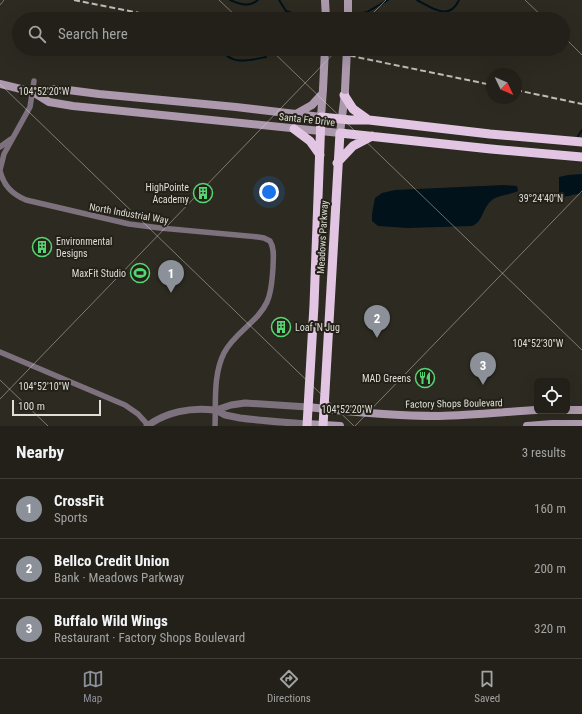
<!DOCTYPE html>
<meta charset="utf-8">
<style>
:root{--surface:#222019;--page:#2e2d26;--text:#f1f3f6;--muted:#a2a3a2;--line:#3f3e38;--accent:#8c9099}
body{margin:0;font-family:"Roboto Condensed",sans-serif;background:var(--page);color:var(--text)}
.controls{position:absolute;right:12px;bottom:12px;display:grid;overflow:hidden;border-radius:6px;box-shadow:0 4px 16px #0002}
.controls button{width:36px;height:36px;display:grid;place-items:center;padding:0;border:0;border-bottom:1px solid var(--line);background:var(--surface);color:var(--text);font:20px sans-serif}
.compass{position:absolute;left:486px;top:68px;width:36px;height:36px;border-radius:50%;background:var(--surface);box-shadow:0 4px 16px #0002;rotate:134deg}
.scale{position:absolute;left:12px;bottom:10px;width:89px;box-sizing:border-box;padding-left:4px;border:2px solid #dfded7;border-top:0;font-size:11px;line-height:14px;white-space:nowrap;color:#dfded7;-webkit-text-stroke:3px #232118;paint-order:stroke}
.you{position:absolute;left:269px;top:192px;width:14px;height:14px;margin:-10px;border:3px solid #fff;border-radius:50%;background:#1a73e8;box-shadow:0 0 0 6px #1a73e833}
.badge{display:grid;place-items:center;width:26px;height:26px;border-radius:50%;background:var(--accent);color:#fff;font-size:13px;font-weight:700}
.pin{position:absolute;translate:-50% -33px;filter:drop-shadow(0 1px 2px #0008)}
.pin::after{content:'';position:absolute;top:21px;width:14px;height:12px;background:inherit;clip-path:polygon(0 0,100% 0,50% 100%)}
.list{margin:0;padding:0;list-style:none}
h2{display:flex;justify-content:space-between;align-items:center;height:52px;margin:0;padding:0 16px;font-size:17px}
h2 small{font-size:13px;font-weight:400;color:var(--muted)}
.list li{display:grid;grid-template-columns:26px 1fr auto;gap:12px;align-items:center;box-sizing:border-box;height:60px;padding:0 16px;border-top:1px solid var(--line)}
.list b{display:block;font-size:15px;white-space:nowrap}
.list p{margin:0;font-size:13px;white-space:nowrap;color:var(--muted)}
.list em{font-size:13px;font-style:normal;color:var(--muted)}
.icon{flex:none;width:22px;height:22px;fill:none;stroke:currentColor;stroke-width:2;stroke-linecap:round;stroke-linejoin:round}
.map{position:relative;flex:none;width:582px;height:426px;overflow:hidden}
.search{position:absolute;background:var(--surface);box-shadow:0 4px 16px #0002;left:12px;right:12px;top:12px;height:44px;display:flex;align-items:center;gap:10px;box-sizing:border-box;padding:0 14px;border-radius:22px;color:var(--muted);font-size:15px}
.sheet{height:232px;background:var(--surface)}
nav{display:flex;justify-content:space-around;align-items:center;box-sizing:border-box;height:56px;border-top:1px solid var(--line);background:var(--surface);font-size:11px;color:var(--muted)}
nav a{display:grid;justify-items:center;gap:2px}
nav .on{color:var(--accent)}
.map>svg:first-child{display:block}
.water{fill:#01121b}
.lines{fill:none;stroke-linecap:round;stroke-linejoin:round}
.stream{stroke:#01121b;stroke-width:2}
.minor{stroke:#7d717e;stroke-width:5.5}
.tertiary{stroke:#7d717e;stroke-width:7}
.secondary{stroke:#ac99ad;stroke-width:8}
.trunk{stroke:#e2c5e2;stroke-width:9}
.rail{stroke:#bfbdb6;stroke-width:2;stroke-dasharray:6 3;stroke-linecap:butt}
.secondary-bridge{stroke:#ac99ad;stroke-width:8}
.ticks{fill:none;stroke:#dfded7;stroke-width:1;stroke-opacity:0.45}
.labels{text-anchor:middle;stroke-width:4;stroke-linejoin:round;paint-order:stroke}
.street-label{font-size:10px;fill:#dfded7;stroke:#232118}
.poi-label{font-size:10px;fill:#dfded7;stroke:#232118;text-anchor:end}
.ticks-label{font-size:10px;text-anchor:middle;fill:#dfded7;stroke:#232118;stroke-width:4;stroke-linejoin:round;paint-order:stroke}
</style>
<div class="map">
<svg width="582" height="426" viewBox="0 0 582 426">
<rect width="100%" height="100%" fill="#2d2b21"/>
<!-- water -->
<path class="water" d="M582,174V193L559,198V177L568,175Z
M504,185L517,186L518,191C510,195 497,195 491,201C482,209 483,222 472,226L408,228L378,226L372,221V214L375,198L382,193L395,190Z"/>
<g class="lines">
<!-- stream -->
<path class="stream" d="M230,0C240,4 248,8 258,0
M279,0L286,11L298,15L323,16
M417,0C431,7 449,22 459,0
M354,15L367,12L388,0
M328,16H344
M289,19L290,13
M223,49C228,66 252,60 266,57
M578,136L582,130"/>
<!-- minor -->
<path class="minor" d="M0,147L11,139
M0,170L4,154L30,107L34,81
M0,171C4,186 12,194 26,200L129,224L160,228L258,237L264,238L270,241C275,249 273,259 273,268C272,279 272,291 267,302C258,322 234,333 224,353C213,375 216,402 215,426
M0,352L125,405L138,414L148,425"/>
<!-- tertiary -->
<path class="tertiary" d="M216,410L231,405L245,403L308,407
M147,426C166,412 191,407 214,410C218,411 222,413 225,415C230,416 235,417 240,418C262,421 285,422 307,424"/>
<!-- secondary -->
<path class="secondary" d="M325,0L326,19
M348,0V19
M0,84L33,92L49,102L73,106L340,133L345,93
M33,92L53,89L68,90L99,94L236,107L321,117L323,89
M296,114L312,105L322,94
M308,407C351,412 396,416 439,416C472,415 504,412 537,410
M567,410H582
M307,424L340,426
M527,426L552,424H582"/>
<!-- trunk -->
<path class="trunk" d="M344,95L353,109L367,119
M294,129L310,141L320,155
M337,163L353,146L372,136
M307,426L314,305L321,117L350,120H369L490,134L582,142
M323,426L340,133L491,149L582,157"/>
<!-- rail -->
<path class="rail" d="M74,0L170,19
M314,49L319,50
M332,52L492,85
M516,90L582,104"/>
<!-- secondary-bridge -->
<path class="secondary-bridge" d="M323,89L325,49
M345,90L347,49"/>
</g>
<!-- ticks -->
<path class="ticks" d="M219,0L239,19M525,0L545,19M0,5L4,0M367,19L386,0M563,36L582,55M270,49L582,350M0,84L354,426M0,380L48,426M0,399L338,49M355,426L582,191"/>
<!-- icons -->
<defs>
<g id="building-ring" transform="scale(1)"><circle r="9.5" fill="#232118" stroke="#55d672" stroke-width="1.5"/><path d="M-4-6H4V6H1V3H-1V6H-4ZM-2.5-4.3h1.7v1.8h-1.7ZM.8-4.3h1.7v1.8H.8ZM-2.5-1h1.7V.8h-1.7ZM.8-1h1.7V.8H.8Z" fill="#55d672"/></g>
<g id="stadium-ring" transform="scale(1)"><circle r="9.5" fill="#232118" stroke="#55d672" stroke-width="1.5"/><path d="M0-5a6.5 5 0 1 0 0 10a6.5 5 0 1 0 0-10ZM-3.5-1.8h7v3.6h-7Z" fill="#55d672"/></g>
<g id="restaurant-ring" transform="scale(1)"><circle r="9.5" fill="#232118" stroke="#55d672" stroke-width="1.5"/><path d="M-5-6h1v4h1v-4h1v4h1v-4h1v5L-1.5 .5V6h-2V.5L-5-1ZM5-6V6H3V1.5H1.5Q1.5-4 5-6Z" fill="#55d672"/></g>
</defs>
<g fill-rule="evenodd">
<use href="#building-ring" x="203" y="193"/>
<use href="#building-ring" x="42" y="247"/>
<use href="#stadium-ring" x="140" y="273"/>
<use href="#building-ring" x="281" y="327"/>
<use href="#restaurant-ring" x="425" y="378"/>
</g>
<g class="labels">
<!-- street labels -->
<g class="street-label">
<text transform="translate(307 119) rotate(6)" y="4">Santa Fe Drive</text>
<text transform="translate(129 213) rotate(10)" y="4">North Industrial Way</text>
<text transform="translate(322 237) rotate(-87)" y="4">Meadows Parkway</text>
<text transform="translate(454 403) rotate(-1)" y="4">Factory Shops Boulevard</text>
</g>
<!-- poi labels -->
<g class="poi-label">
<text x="189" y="191">HighPointe<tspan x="189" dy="12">Academy</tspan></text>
<text x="56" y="245" text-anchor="start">Environmental<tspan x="56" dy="12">Designs</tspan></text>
<text x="126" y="277">MaxFit Studio</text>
<text x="295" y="331" text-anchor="start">Loaf 'N Jug</text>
<text x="411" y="382">MAD Greens</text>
</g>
</g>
<g class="ticks-label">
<text x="44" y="95">104°52'20"W</text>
<text x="541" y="202">39°24'40"N</text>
<text x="538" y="347">104°52'30"W</text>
<text x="44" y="390">104°52'10"W</text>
<text x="347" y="413">104°52'20"W</text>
</g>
</svg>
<div class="controls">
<button><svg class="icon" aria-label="locate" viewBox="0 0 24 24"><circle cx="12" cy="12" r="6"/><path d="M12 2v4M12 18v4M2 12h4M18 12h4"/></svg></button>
</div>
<svg class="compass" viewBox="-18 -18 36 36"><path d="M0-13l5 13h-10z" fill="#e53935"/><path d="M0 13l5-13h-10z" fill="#a2a3a2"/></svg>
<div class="scale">100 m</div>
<div class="you"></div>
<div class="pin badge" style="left:171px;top:293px">1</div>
<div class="pin badge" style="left:377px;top:338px">2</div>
<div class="pin badge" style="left:483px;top:385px">3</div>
<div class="search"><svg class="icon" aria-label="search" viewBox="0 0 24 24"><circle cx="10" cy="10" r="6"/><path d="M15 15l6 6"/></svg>Search here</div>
</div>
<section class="sheet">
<h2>Nearby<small>3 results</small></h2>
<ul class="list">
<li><span class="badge">1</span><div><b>CrossFit</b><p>Sports</p></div><em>160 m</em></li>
<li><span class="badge">2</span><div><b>Bellco Credit Union</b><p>Bank · Meadows Parkway</p></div><em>200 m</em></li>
<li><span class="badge">3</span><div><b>Buffalo Wild Wings</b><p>Restaurant · Factory Shops Boulevard</p></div><em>320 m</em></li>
</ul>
</section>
<nav>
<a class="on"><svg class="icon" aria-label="map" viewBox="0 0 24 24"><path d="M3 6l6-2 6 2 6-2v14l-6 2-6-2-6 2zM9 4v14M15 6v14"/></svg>Map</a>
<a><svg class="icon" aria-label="directions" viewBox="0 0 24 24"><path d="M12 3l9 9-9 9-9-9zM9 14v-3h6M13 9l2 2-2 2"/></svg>Directions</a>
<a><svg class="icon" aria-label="saved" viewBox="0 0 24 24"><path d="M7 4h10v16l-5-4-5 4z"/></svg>Saved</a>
</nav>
